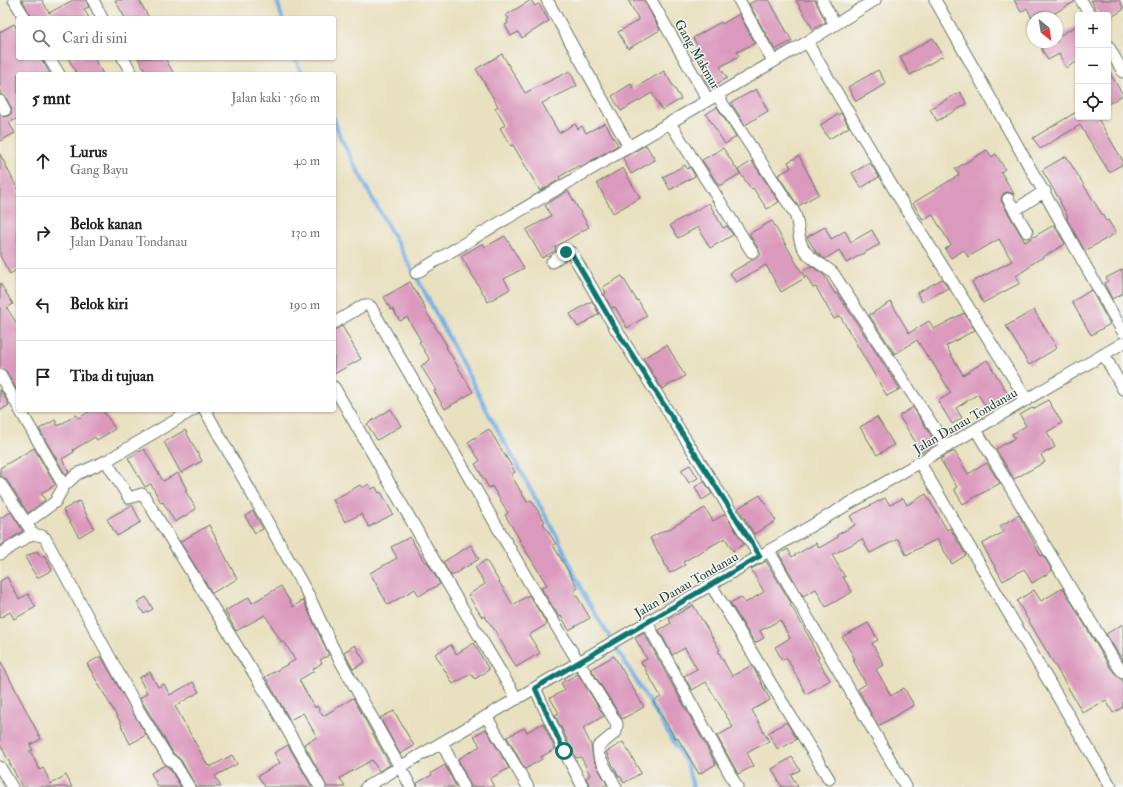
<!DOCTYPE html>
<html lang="id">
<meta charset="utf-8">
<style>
:root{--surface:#fff;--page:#f6f6f6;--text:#222;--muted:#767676;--line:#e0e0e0}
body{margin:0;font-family:"IM FELL Double Pica",serif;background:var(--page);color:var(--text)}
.controls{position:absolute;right:12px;top:12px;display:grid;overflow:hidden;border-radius:4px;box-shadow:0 1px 3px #0004}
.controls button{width:36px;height:36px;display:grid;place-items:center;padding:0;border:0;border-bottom:1px solid var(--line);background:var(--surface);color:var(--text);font:20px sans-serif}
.compass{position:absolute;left:1027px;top:12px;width:36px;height:36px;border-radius:50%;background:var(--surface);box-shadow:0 1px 3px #0004;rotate:150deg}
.stop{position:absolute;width:12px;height:12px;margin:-9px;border:3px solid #0f766e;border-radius:50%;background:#fff}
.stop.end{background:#0f766e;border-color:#fff;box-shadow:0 1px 4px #0008}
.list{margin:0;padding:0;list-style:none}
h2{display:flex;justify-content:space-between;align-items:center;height:52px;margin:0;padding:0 16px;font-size:17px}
h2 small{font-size:13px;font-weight:400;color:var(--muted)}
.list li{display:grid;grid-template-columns:26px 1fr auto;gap:12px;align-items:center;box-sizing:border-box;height:72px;padding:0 16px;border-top:1px solid var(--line)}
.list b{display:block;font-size:15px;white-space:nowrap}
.list p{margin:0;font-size:13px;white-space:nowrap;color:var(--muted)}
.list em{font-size:13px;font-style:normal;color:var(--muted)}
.icon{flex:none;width:22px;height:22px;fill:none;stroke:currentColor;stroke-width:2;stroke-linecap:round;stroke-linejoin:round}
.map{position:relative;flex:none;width:1123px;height:787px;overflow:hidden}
.search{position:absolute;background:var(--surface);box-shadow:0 1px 3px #0004;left:16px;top:16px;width:320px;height:44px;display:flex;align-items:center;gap:10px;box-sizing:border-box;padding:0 14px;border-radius:4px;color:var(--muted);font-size:15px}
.panel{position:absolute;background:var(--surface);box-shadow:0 1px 3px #0004;left:16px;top:72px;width:320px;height:340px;border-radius:4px}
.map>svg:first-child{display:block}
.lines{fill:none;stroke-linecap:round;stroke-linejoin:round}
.stream{stroke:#77b1e7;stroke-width:4}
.building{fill:#db99bd}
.minor-casing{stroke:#667665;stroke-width:13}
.minor{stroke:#fff;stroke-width:11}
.route{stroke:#0f766e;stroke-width:5}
.labels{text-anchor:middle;stroke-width:3;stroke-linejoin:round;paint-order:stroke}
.street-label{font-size:13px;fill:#1f3d34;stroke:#f6f6f2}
</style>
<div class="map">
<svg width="1123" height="787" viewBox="0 0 1123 787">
<rect width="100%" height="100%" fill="#f6f6f2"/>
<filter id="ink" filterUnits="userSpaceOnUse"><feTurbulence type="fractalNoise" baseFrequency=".025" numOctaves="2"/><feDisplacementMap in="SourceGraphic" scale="8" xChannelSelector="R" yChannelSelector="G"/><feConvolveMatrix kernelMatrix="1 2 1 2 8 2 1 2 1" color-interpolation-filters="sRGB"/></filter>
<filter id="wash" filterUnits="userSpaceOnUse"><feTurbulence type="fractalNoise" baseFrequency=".012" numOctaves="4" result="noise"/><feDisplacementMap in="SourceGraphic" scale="16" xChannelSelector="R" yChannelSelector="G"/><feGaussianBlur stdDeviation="0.9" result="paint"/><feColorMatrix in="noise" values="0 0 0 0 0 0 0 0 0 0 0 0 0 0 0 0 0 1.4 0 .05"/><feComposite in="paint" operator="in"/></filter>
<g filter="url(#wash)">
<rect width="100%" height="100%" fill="#e9e0bf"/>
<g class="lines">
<!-- stream -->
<path class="stream" d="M277,0L282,18
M295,58L302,74
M334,118L340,137L371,196L422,287L491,418L558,538L584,595L687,764L693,787"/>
</g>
<g id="blocks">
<!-- building -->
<path class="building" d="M22,0H42L49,13L73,0H86L89,7L84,9L89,18H32Z
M115,0H139L149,18H125Z
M531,0L535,6L539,4L549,21L522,38L518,32L511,36L505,25L508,23L507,20L509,19L506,15Z
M628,0H644L660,30L628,49L618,32L639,20Z
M756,0H769L792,41L775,50L749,4Z
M796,0H815L826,22L813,29Z
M1014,0H1074V2L1046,18H1032L1027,8L1021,12Z
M1091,0H1119L1123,7V10L1108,19V15H1099Z
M739,14L755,43L737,52L739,56L720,67L727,78L710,88L702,75L710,70L693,38L721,22L722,24Z
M14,24L18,31V58H41L50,74H18V118L9,123L15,133L0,141V115L4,117L8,116L11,114L12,110L6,97L0,94V32Z
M1078,25V61L1066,68L1059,54L1048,60L1042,50V46L1049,42H1057V37Z
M933,38L943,56L910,75L900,57Z
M502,54L525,93L570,71L577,86L542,103L559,133L575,124L578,129L582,126L586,133L605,123L618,145L581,167L580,165L559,177L560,179L540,191L513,145L511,146L500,128L505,125L495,108L498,106L476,69Z
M68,58H94L103,74H77Z
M138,58H165L174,74H147Z
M878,70L886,84L856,101L848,87Z
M1108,70L1123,95L1108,104Z
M664,71L681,99L662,110L652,93L621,111L612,96L631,84L633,89Z
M756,89L768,111L745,125L731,103Z
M960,92L967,104L937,121L930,109Z
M717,107L736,137L725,144L706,114Z
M1078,111V117H1097L1123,161V164L1109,172L1080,125L1040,149L1033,138Z
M841,113L849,127L829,139L820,125Z
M646,145L655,160L631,174L623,158Z
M723,148L740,174L719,186L702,160Z
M987,150L992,157L996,154L1005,169L1001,172L1014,194L1008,192L1004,193L1002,196L1001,201L1025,242L1054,225L1065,244L1030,265L1031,266L1016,276L1020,283L983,303L972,282L1012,261L999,239L968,257L964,250L951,258L945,249L951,245L932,214L923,220L913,203L959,175L955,169Z
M0,154L18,190V269L10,274L0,256Z
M799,156L819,194L798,206L778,175L791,168L788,162Z
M1066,156L1106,221L1108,220L1116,233L1085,251L1066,218L1068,217L1060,202H1061L1042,170Z
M752,161L779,202L767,209L753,188L751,189L738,170Z
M870,163L879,177L861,188L852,173Z
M685,165L687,169L690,167L695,176L670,190L663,177Z
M623,168L640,198L613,213L597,183Z
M568,191L589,227L555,247L556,250L542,258L526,230L551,216L545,205Z
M709,203L723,228L727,226L733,235L710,248L698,227L678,238L670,225Z
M772,221L805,278L781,292L766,265L736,282L730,273L761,255L758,248L749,234Z
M825,227L831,239L845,231L851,242L872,230L880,244L846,263L839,250L825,259L816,252L807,237Z
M505,236L524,268L504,279L510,289L488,302L461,256L483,243L485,247Z
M811,266L824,275L835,294L837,293L900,389L887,396L840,316L834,319L816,287L813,288L803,271Z
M1123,269V293L1112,299L1104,283L1108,281L1106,278Z
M622,276L637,301L638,300L647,316L627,328L615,307L611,308L604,294L606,293L603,287Z
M942,279L948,288L922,302L917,293Z
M410,282L425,307L424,308L447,346L446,347L473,392L445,409L434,391L436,390L421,366L430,360L419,342L421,341L407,317L400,321L393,309L391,310L384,297Z
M0,283L13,304L7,308L18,326V392L6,371L0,368Z
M1091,290L1110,324L1091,335L1072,302Z
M592,301L599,314L578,327L570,314Z
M891,302L909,333L929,321L934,329L964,313L975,330L946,346L963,375L987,360L1011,399L989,412L978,394L956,408L962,418L952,424L938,401L951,393L931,360L930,361L917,340L895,354L869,315Z
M1034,310L1057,348L1029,365L1006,326Z
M342,326L361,359L334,374V330Z
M667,345L685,376L662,389L643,358Z
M0,389L9,405L0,411Z
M1048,400L1062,423L1047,432L1055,447L1041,455L1045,462L1014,479L996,449L1015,438L1012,434L1026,426L1020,415L1032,408L1033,409Z
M913,407L936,443L922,452L899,416Z
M391,409L401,426L377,440L367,424Z
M92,410H103L115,429L97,440L95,437L73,450L74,452L62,459L69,472L66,475L39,429L55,420L58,426L76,415L79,418Z
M877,417L894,445L877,455L860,427Z
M489,429L515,472L511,475L527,502L531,500L545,522L543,523L556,544L553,545L578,588L574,591L590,618L569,630L561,616L559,617L541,588L547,585L519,540H520L505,515L508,513L492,486L489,488L475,464L480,461L468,442Z
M185,430L202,461L181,473L164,442Z
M34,448L55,485L41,493L45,500L28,513L6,479L0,476V468Z
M144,449L163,481L178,473L187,490H185L196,509L175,522L163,502L161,503L151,484L145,487L128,458Z
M954,451L968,474L987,463L1000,483L963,504L954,489L957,487L940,459Z
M690,465L698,478L689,483L681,470Z
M704,481L712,494L702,500L695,487Z
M369,484L371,489L376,487L379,493L381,492L393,514L369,527L361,514L345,522L333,500L360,485L362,488Z
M926,494L947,530L950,528L966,555L952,564L937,539L906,555L898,539L870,553L862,539L832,555L845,577H843L852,592L826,607L816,589L803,596L779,554L788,549L792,557L816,543L819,548L838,537L837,535L855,525L850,516L885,498L890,505L903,498L907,505Z
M760,495L776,521L754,534L738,508Z
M79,501L94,528L79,537L63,510Z
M132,505L141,522L117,536L107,519Z
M705,508L713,521L725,514L744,544L733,551L725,538L683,562L685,565L670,573L650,538L665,530L666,531Z
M253,511L263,529L255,533L245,516Z
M11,512L23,531L0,546V518Z
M1019,515L1041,556L1043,555L1052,571L1032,583L1024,569L1003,581L982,544L1004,532L1000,526Z
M209,525L237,579L212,593L180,542Z
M410,537L425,563L427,561L440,584L419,596L415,589L388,605L370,573L397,558L391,547Z
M471,545L479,559L451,576L443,562Z
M37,551L41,557L44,555L52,570L37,578L25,557Z
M486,560L513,605L529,595L547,624L529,635L540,653L516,667L494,629L484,616L482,617L468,595L485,584L475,567Z
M766,561L791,603L790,604L812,642L811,643L819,658L817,659L830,680L806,694L787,658L782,660L775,647L790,638L780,620L760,631L764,638L755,643L730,603L741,597L745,603L764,592L751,569Z
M7,577L19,599L28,594L36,607L14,619L10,612L0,618V581Z
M281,586L293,607L303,600L329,655L320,660L322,663L313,669L314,671L299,680L315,708L317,706L323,716L353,698L390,765L379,771L372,760L340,778L345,787H327L304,744L317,737L303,713L290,720L265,677L295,660L284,641L282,643L265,615L236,631L225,611L249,597L252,603Z
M1063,588L1109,666L1118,677L1123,680V707L1113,713L1106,700L1083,713L1017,601L1034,590L1041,601Z
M146,597L153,609L144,614L137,602Z
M693,605L720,650L718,651L732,676L752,665L770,700L752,710L769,741L747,753L754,766L738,774L717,736L733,727L706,682L692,690L684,676L697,669L685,648L672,655L659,630L671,623L669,619Z
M868,623L878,640L872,643L884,665L876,669L891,696L904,688L914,705L878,726L858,689L866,684L853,660L855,659L842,637Z
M1123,624V661L1106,634Z
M644,633L716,764L699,774L677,737L675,738L653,701L661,697L641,662L647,659L635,638Z
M474,643L489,670L475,679L471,674L453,684L435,654L451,645L456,654Z
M355,645L365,662L353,669L344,652Z
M101,656L146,735L130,744L121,725H122L87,664Z
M614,656L644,707L622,719L591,669Z
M0,660L41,739L30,745L33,750L30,751L40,770L43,768L51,784L66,775L72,787H22L0,744Z
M150,672L158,687L164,684L170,695L193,682L199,692L175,706L208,766L209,765L210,767L232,755L237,764L215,776L221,787H196L181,760L173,753L140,698L147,693L139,678Z
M578,674L604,716L583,728L591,745L593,759L607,784L602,787H590L586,778L590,775L581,757L576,758L555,715L559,713L550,698L565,690L561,683Z
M394,711L414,746L400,754L380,718Z
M786,722L797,739L778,750L768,733Z
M543,723L555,749L541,757L542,759L525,769L507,737L524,728L527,732Z
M486,729L509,768L490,779L494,787H471L458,759L480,746L474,736Z
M623,742L641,773L624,783L620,776L619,777L606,752Z
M288,745L312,787H265L258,776L280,763L274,753Z
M792,757L800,770L791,775L798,787H782L772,769Z
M165,765L170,769L181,787H158L151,773Z
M445,765L456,787H418L417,783L432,775L431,773Z"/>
</g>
</g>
<g filter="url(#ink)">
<use href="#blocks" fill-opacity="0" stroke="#667665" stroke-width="1"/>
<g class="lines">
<!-- minor casing -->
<g class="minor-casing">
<path id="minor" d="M14,0L25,18
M93,0L102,18
M547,0L629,147
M651,0L708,100
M739,0L773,61
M822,0L835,25
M935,0L1123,332
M1081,0L1090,15
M807,42L895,191L1027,400
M1108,46L1123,72
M49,58L59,74
M123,58L132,74
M717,95L794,212C800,224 797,236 802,246C808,259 823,264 833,273L947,447
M0,101L5,110
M670,123L752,252
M1008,199L1027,232
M1015,210L1045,191
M552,262L566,252L572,253L614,326L760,557
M416,273L455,249L807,42L875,0
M334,323L364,305H368L371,307L529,582L617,724L616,732L598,747L599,756L616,787
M1104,355L1123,389
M0,375L18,406
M334,387L448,584L517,699
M20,410L64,486
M205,410L309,596L332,646L411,787
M976,430L1115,662L1123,673
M106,461L129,498L142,494L144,496L271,701L320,787
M920,463L1111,787
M0,483L30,529
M26,523L55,502L64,486L77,474L106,461L193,410
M769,551L906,787
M0,554L32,534L42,536L45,538L138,709L168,758L175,764L189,787
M711,585L829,779
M647,623L737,787
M535,688L564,751L583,787
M486,716L528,787
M442,743L464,787
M0,767L12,787
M366,787L1123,343"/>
</g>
<!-- minor -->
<use href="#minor" class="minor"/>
</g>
</g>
<g class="lines" filter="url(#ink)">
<!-- route -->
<path class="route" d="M564,751L535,688L760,556L614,326L572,254L566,252"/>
</g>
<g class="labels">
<!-- street labels -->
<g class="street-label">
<text transform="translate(698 54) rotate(60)" y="5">Gang Makmur</text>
<text transform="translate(965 420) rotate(-30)" y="5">Jalan Danau Tondanau</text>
<text transform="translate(686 584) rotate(-30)" y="5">Jalan Danau Tondanau</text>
</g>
</g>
</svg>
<div class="controls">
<button>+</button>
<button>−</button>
<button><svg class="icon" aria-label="locate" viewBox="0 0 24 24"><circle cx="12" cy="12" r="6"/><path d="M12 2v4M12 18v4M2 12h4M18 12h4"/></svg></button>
</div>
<svg class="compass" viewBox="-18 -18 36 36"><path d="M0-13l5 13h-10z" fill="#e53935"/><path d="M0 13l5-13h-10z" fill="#767676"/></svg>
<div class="stop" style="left:564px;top:751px"></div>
<div class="stop end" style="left:566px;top:252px"></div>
<div class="search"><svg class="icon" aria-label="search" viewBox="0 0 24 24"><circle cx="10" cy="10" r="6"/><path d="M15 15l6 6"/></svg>Cari di sini</div>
<section class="panel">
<h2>5 mnt<small>Jalan kaki · 360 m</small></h2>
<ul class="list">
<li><svg class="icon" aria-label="ahead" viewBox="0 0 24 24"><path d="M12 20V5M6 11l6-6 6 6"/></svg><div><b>Lurus</b><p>Gang Bayu</p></div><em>40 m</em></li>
<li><svg class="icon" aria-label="right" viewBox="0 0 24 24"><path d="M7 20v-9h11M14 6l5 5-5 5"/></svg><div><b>Belok kanan</b><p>Jalan Danau Tondanau</p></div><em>130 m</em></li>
<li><svg class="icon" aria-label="left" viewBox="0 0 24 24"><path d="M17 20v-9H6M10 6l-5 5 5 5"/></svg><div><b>Belok kiri</b></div><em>190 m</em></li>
<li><svg class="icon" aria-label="arrive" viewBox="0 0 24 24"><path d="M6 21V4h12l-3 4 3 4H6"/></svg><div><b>Tiba di tujuan</b></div></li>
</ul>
</section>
</div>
